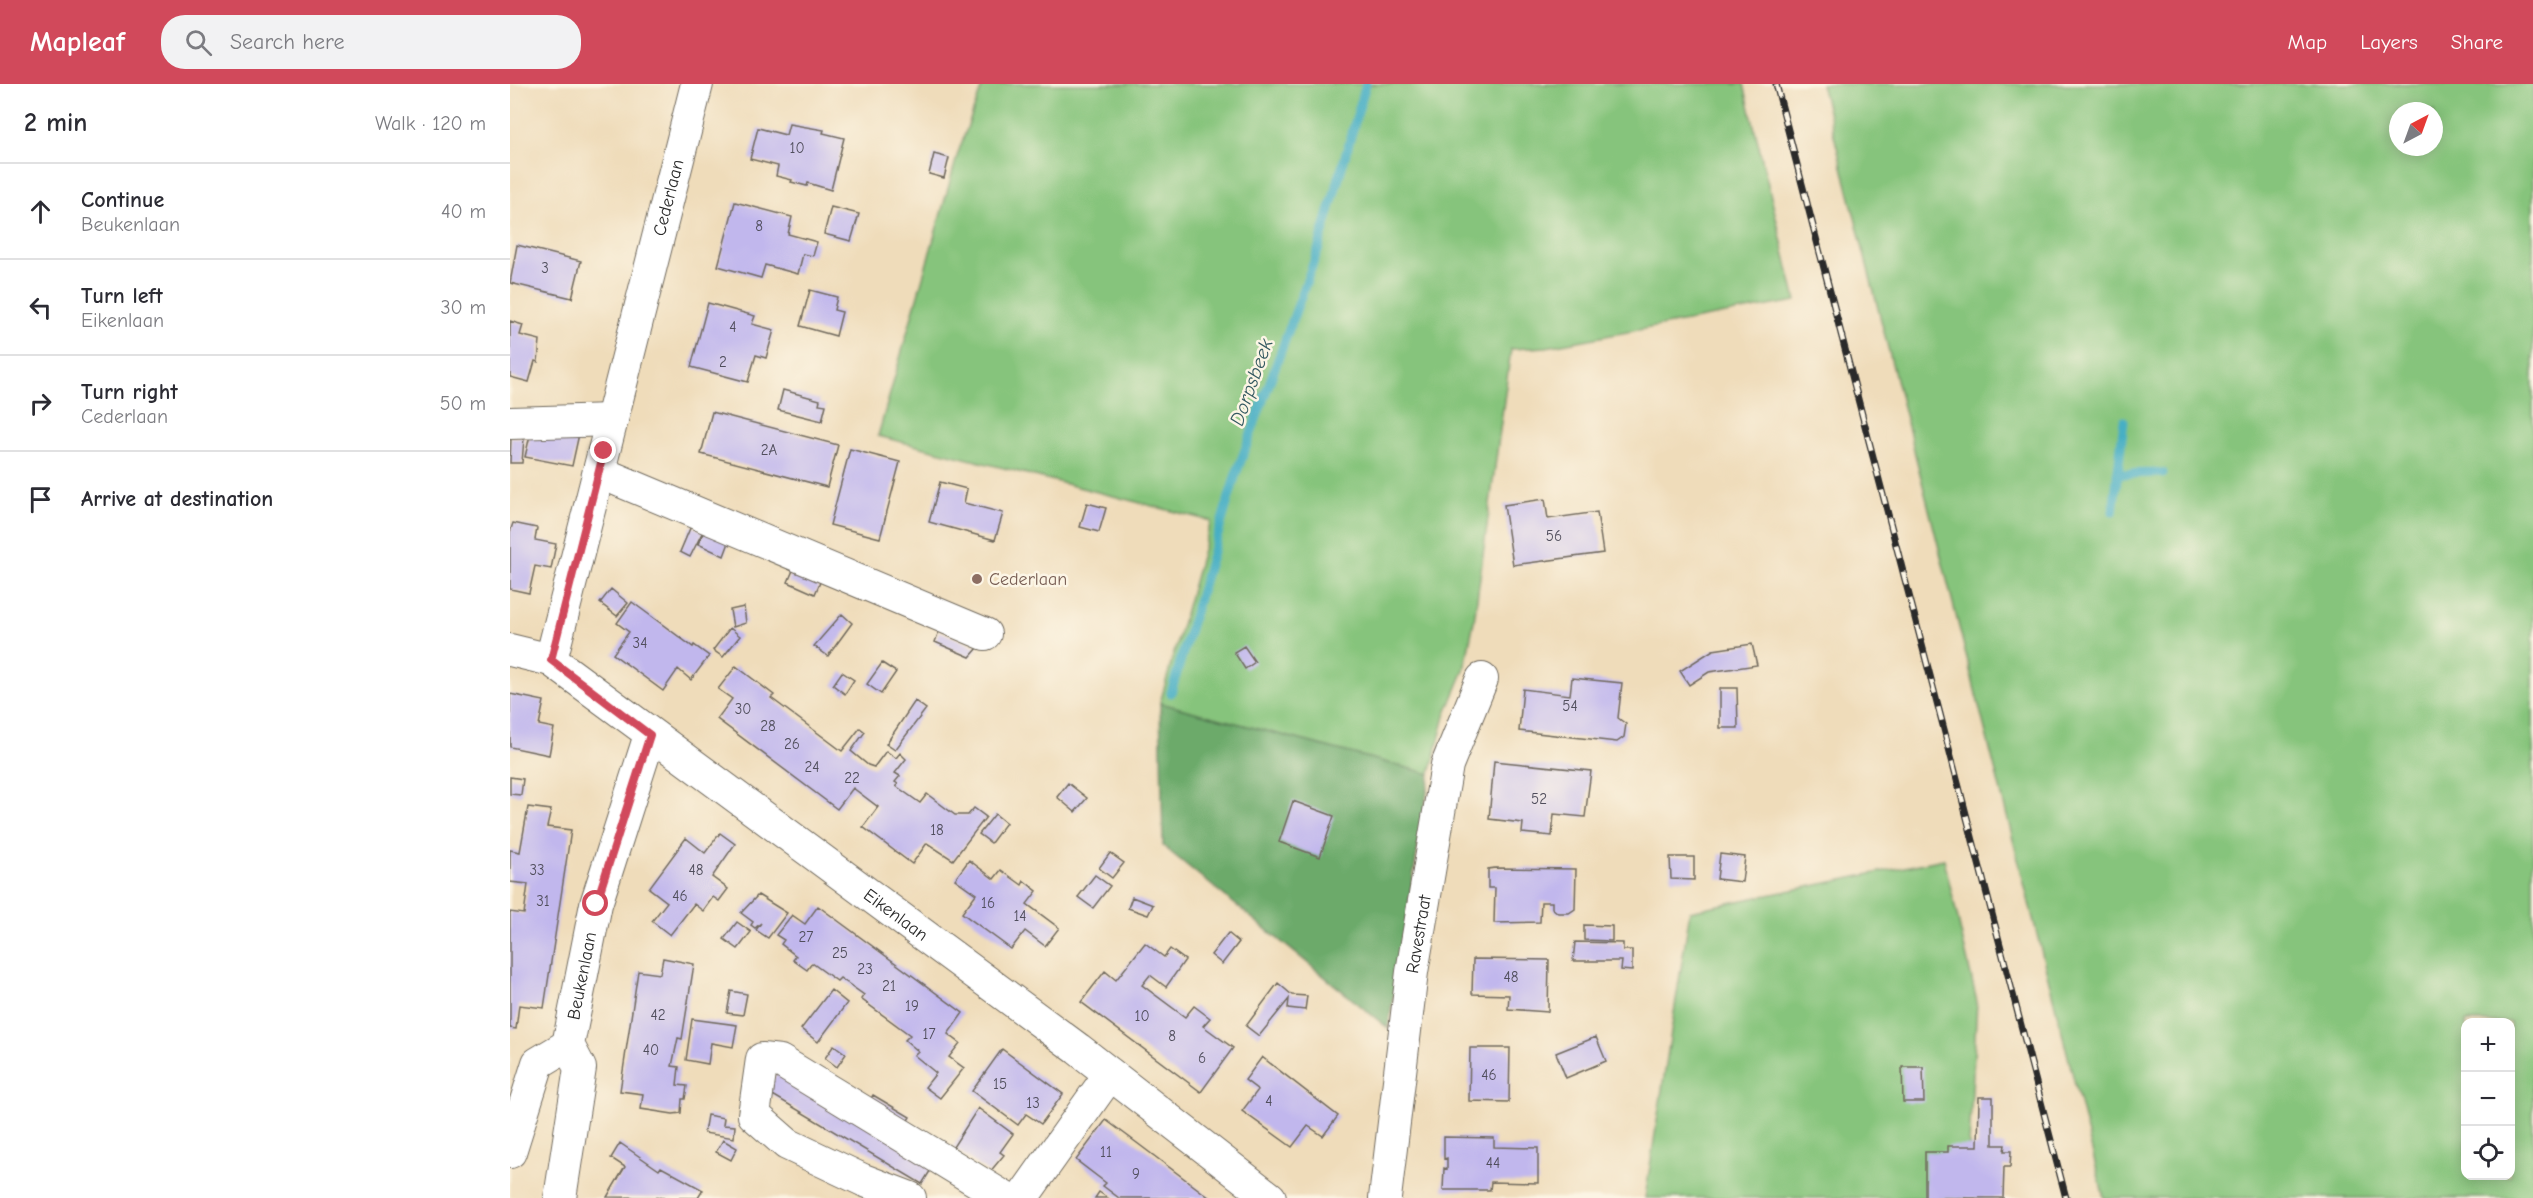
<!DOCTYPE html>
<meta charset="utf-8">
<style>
:root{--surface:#fff;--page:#f2f2f3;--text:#2b2b33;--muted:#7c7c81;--line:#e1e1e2;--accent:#d1495b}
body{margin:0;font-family:"Comic Neue",sans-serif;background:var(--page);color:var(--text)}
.controls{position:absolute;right:18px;bottom:18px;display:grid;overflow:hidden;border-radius:12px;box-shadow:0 3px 15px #0003}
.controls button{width:54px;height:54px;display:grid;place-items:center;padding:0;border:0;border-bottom:2px solid var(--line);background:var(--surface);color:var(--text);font:30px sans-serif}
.compass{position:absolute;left:1879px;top:18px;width:54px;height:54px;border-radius:50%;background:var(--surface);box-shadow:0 3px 15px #0003;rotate:41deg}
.stop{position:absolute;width:18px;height:18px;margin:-14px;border:4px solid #d1495b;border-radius:50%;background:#fff}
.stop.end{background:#d1495b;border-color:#fff;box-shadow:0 2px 6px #0008}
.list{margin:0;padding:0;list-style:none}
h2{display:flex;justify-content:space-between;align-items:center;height:78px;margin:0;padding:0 24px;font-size:26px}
h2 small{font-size:20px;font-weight:400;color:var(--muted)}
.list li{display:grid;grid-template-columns:39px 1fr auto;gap:18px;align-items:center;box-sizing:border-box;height:96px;padding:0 24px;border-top:2px solid var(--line)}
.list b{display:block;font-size:22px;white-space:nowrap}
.list p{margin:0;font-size:20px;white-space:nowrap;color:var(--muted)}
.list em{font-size:20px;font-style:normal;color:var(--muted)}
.icon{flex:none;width:33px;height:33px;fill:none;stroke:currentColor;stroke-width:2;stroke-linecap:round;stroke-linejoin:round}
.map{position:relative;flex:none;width:2023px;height:1114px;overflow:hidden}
header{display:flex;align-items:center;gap:36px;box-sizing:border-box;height:84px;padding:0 30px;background:var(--accent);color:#fff}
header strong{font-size:28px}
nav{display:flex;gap:33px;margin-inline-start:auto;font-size:21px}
.search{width:420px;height:54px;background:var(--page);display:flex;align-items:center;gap:15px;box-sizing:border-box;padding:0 21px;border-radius:24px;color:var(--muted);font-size:22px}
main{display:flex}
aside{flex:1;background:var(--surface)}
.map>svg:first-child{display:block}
.green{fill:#86c47b;stroke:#587853;stroke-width:1.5;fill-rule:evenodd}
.forest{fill:#6caa6b;stroke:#4c6a4b;stroke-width:1.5}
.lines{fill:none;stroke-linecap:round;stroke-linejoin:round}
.stream{stroke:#46afc4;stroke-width:9}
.building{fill:#c1b7ed}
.minor-casing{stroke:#70695d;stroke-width:34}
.minor{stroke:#fff;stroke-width:32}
.rail-casing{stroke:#2b2b2b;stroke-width:7}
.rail{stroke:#fcf5e5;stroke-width:4.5;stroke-dasharray:14;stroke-linecap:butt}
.route{stroke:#d1495b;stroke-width:8}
.education-dot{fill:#8d6e63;stroke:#fcf5e5;stroke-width:2}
.labels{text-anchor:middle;stroke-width:5;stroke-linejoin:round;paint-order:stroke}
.number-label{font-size:15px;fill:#504e5c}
.street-label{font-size:18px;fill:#2b2b2b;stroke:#fcf5e5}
.education-label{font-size:18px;fill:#785e54;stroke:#fcf5e5;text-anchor:start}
.water-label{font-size:20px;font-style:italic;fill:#345961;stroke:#fcf5e5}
</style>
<header>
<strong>Mapleaf</strong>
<div class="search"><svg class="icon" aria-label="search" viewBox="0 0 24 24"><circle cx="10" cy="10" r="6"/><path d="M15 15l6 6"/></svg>Search here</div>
<nav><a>Map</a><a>Layers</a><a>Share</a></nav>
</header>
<main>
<aside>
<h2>2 min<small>Walk · 120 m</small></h2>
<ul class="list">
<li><svg class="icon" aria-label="ahead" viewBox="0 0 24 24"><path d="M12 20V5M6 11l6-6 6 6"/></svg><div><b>Continue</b><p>Beukenlaan</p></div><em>40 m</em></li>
<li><svg class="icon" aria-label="left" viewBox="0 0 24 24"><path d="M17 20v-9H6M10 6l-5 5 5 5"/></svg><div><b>Turn left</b><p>Eikenlaan</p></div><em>30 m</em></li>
<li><svg class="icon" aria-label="right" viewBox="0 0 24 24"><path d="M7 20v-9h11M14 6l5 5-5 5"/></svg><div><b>Turn right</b><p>Cederlaan</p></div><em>50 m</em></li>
<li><svg class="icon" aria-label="arrive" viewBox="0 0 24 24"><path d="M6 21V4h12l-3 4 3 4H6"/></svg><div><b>Arrive at destination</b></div></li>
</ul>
</aside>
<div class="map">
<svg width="2023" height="1114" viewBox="0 0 2023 1114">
<rect width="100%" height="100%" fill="#fcf5e5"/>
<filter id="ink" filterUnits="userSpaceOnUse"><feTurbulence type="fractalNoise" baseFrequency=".0167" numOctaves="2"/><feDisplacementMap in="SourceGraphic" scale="12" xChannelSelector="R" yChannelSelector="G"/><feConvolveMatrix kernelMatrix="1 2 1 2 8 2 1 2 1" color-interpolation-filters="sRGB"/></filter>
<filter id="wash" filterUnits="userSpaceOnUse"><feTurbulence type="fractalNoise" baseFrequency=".008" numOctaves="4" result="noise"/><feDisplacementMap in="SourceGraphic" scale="24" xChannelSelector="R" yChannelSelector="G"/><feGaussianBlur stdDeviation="1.35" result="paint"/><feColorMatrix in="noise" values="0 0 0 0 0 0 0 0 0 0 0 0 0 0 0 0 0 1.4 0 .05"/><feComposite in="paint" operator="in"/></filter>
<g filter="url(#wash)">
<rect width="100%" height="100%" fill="#efdcba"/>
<!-- green -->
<path class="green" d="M473,0H1234L1286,217L1036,263L1001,265L964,537L954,586L935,632L920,690L650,619L701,437L368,352L448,69Z
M1311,0H2023V1114H1594ZM1888,27H1924V63H1888ZM2000,938V1092H1956V938Z
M1434,775L1467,918L1456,1114H1135L1180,827Z"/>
<!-- forest -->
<path class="forest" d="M650,619L920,690L878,944L653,762Z"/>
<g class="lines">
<!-- stream -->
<path class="stream" d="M1607,390L1653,389
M1603,428L1614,337
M661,609L725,393L808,166L856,0"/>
</g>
<g id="blocks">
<!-- building -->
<path class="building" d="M279,40L314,46L313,49L334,54L321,106L298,99L297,102L281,98L282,96L266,92L268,82L240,75L248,44L276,51Z
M424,70L439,74L434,94L419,90Z
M225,118L282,133L278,150L307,158L303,172L293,170L288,190L255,181L251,194L208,182Z
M321,123L349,130L341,157L314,150Z
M7,161L71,177L62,214L0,199Z
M300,206L327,213L324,226L332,228L326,252L290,242Z
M198,219L245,232L242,240L264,246L256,274L246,271L238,298L181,283Z
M0,237L13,241L10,251L30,256L28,278L25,277L19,298L0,293Z
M273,306L310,316L309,320L316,321L312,337L268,326Z
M202,328L328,361L317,403L191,370Z
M69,350L62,382L15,373L20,351Z
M1,353L14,354L12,379H0Z
M340,365L390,378L370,454L320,441Z
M430,398L457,405L454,419L493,429L485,456L419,438Z
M1035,415L1038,435L1087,428L1093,469L1003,481L994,421Z
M577,419L596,424L589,448L570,443Z
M3,439L27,444L25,456L46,460L41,485L25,482L19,509L0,505V448Z
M181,442L193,447L180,473L170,468Z
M195,445L220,456L214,472L188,460Z
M284,484L311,496L305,510L278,498Z
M101,505L118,519L107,532L90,519Z
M122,518L183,563L184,561L199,572L181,596L168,585L153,607L103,570L119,548L107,539Z
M234,523L236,539L223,543L220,526Z
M332,530L342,539L318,572L304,562Z
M220,544L230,552L213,573L203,566Z
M429,547L468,564L460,573L425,558Z
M1242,560L1247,581L1199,588L1179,601L1170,587L1203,566Z
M734,562L745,578L735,585L724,568Z
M372,579L386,588L371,610L357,600Z
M226,582L264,611L261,614L332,667L350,644L355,648L341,667L358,681L364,683L376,667L386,674L390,669L396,675L385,689L390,692L385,698L388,700L386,702L410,719L417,710L445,731H458L464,724L476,733L443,776L417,759L402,780L353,743L368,723L343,704L327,725L207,635L222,615L208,605Z
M332,588L344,596L335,610L323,601Z
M1062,594L1112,599L1108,634L1116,640L1114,653L1107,658L1009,647L1013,605L1060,611Z
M1210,604H1227L1228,644H1210Z
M0,610L34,617L29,641L44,644L39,671L0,663Z
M405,617L416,625L385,666L376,660Z
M984,677L1081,687L1075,733L1044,730L1042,752L1012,749L1013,739L979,735Z
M0,693L13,695L11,711L0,710Z
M558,699L577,714L565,728L547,713Z
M783,717L824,732L810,773L769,758Z
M18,723L41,726L37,743L61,746L34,924L9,921L6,945L0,944V828L14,830L18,800L0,798V766L10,768Z
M485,730L496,739L481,759L469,750Z
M210,749L225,760L202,793L218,805L209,817L203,813L193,827L184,820L160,851L142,837L157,818L139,804L176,754L195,769Z
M600,769L614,779L602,794L589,784Z
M1210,770L1235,773L1232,798L1207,795Z
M1160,773H1184V796L1161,795Z
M459,776L484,795L491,786L512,801L514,797L527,807L517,820L549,844L535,862L515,847L501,865L452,829L466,810L445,795Z
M985,784L1066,785L1065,825L1059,829H1048L1042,824V818H1031L1030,838L984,839L985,804H978V785Z
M585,791L600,802L583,824L568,813Z
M248,811L277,829L258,854L246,846L251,839L245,844L241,841L243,838L231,829Z
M622,813L643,821L638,831L618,824Z
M308,822L453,929L438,950L450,959L439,973L454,984L430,1014L415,1003L426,989L404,971L408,967L395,956L400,951L351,915L354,911L330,894L327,897L302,879L297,886L283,876L286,872L271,860L274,856L266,851L282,831L295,840Z
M227,838L241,848L228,865L214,855Z
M1074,841L1102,842V857L1074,856Z
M718,849L729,858L712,880L701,871Z
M1065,858L1113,859V866H1122V887L1111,886L1112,877H1063Z
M635,859L654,873L660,865L675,876L656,903L640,891L632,901L675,933L684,922L700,934L693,942L723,964L691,1008L571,918L595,887L606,896Z
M153,874L184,880L172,955L168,954L162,982L169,983L167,1001L177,1002L175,1015H172L171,1029L163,1030L131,1025L133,1010L110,1007L128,887L150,890Z
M963,875L1039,876L1038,928L998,925L999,911L962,910Z
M768,899L782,911L797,912L795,926L778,924L779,915L749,952L736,942Z
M321,906L337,919L308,958L291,945Z
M221,907L237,910L233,931L217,929Z
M182,935L227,941L223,963L201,959L198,980L176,976Z
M1086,953L1096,977L1056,994L1046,969Z
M324,961L336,970L327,983L315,974Z
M960,964H1000L999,1018L959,1017Z
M492,965L553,1010L531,1040L516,1030L508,1041L462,1007Z
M752,973L828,1032L813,1052L798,1042L782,1063L732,1027L748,1006L735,996Z
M271,983L427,1076L412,1100L256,1007Z
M1392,983H1413L1414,1018H1393Z
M363,1011L400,1033L395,1041L359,1018Z
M1469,1013H1483V1061H1495L1494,1067H1501L1500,1083H1494L1493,1114H1415V1068H1438V1062H1468Z
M468,1024L503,1050L490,1068L494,1071L479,1089L443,1063Z
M197,1031L214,1034L213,1041L225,1042L224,1054L194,1049Z
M596,1036L627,1059L700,1114H609L593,1102L596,1099L566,1076Z
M934,1053L984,1054V1063L1028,1064V1099L981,1098L980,1106H933L934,1084L937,1085V1074L934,1075Z
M213,1056L227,1064L221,1076L206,1068Z
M110,1059L149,1086L151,1083L193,1106L188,1114L97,1113L115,1083L101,1074Z
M589,1108L598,1114H585Z"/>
</g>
</g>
<g filter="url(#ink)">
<use href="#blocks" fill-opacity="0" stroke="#70695d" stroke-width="1.5"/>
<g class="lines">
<!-- minor casing -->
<g class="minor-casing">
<g id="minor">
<path d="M0,339L102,336"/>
<path d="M89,388L475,550"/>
<path id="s1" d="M0,566L41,576L568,965L760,1114"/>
<path id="s2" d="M41,576L187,0"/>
<path d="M0,1068L28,979L58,961"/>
<path id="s3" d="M50,1114L70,984L58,961L86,820L140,651"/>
<path d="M400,1114L353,1096L277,1060L244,1031L252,975L270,977L495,1114"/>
<path d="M512,1114L600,990"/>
<path id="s4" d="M875,1114L902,888L937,681L972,595"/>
</g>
</g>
<!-- minor -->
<use href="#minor" class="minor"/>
<!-- rail casing -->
<g class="rail-casing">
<path id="rail" d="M1266,0L1556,1114"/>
</g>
<!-- rail -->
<use href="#rail" class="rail"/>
</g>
</g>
<g class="lines" filter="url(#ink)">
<!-- route -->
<path class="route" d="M86,820L140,651L41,576L94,367"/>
</g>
<!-- markers -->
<circle class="education-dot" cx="467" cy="495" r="6"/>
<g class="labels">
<!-- number labels -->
<g class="number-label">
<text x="287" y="69">10</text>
<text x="249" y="147">8</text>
<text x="35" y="189">3</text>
<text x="223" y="248">4</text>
<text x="213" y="283">2</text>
<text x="259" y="371">2A</text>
<text x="1044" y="457">56</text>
<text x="130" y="564">34</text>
<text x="1060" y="627">54</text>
<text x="233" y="630">30</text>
<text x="258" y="647">28</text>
<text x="282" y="665">26</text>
<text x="302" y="688">24</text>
<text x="342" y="699">22</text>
<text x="1029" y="720">52</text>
<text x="427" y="751">18</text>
<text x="27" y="791">33</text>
<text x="186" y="791">48</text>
<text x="170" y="817">46</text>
<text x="33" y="822">31</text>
<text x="478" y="824">16</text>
<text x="510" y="837">14</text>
<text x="296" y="858">27</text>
<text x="330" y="874">25</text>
<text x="355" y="890">23</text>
<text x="1001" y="898">48</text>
<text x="379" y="907">21</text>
<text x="402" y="927">19</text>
<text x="148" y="936">42</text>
<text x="632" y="937">10</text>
<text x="419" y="955">17</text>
<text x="662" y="957">8</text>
<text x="141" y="971">40</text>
<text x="692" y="979">6</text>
<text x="979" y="996">46</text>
<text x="490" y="1005">15</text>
<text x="759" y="1022">4</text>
<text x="523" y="1024">13</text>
<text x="596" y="1073">11</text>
<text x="983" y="1084">44</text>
<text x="626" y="1095">9</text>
</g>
<!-- street labels -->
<g class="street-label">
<text dy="6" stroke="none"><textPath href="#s2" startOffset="477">Cederlaan</textPath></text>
<text dy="6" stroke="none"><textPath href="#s1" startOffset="471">Eikenlaan</textPath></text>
<text dy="6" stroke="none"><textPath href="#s4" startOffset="266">Ravestraat</textPath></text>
<text dy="6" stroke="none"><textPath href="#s3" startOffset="228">Beukenlaan</textPath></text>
</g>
<!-- education labels -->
<g class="education-label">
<text x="479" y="501">Cederlaan</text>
</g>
<!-- water labels -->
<g class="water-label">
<text transform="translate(741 298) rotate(-70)" y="7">Dorpsbeek</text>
</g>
</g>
</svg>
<div class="controls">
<button>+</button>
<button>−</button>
<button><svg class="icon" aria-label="locate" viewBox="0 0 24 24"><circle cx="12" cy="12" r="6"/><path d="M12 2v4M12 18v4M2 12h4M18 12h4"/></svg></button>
</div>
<svg class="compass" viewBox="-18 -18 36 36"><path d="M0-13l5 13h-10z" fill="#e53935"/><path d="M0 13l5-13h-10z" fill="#7c7c81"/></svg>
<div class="stop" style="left:86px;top:820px"></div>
<div class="stop end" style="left:94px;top:367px"></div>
</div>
</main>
